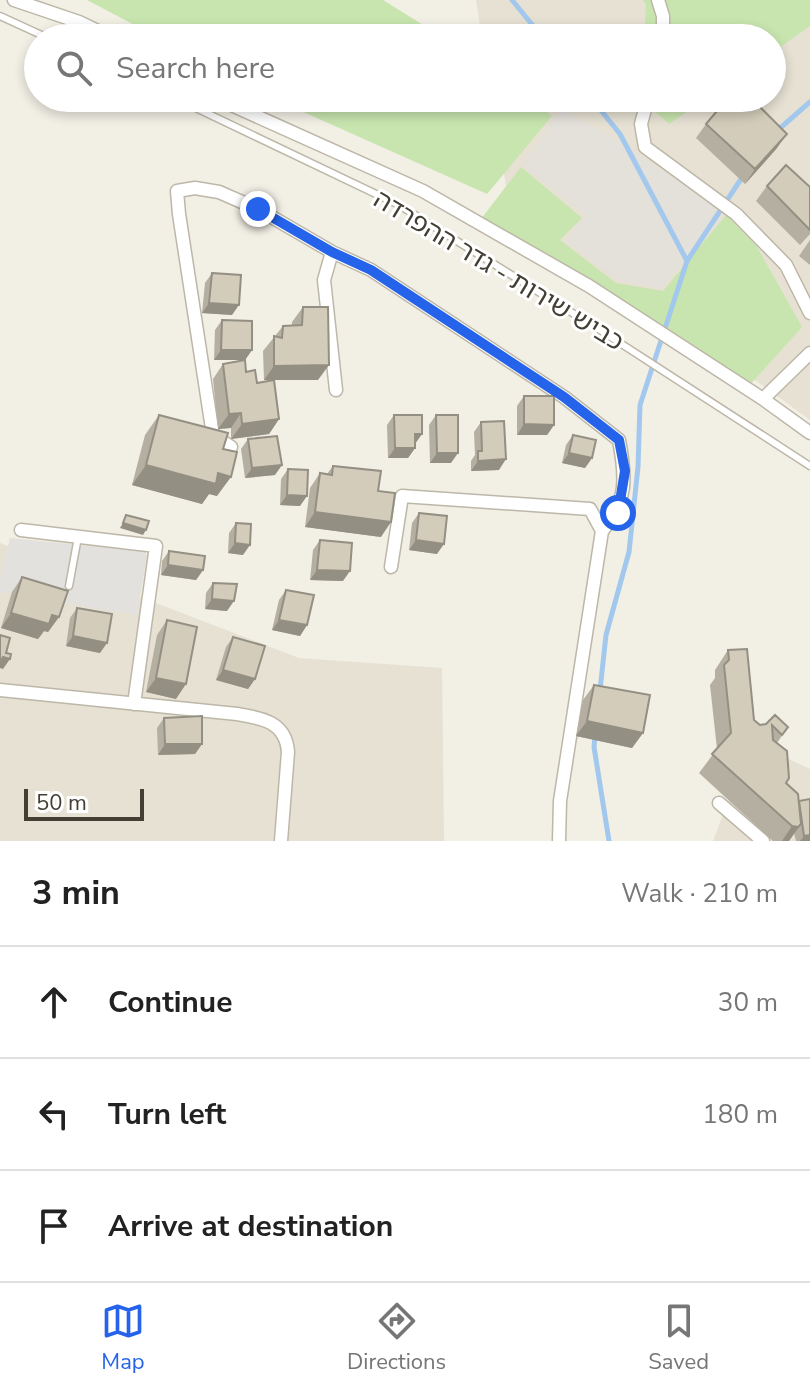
<!DOCTYPE html>
<meta charset="utf-8">
<style>
:root{--surface:#fff;--page:#f6f6f6;--text:#222;--muted:#767676;--line:#e0e0e0;--accent:#2563eb}
body{margin:0;font-family:"Nunito Sans","Noto Sans Hebrew",sans-serif;background:var(--page);color:var(--text)}
.scale{position:absolute;left:24px;bottom:20px;width:120px;box-sizing:border-box;padding-left:8px;border:4px solid #443f35;border-top:0;font-size:22px;line-height:28px;white-space:nowrap;color:#443f35;-webkit-text-stroke:6px #fff;paint-order:stroke}
.stop{position:absolute;width:24px;height:24px;margin:-18px;border:6px solid #2563eb;border-radius:50%;background:#fff}
.stop.end{background:#2563eb;border-color:#fff;box-shadow:0 2px 8px #0008}
.list{margin:0;padding:0;list-style:none}
h2{display:flex;justify-content:space-between;align-items:center;height:104px;margin:0;padding:0 32px;font-size:34px}
h2 small{font-size:26px;font-weight:400;color:var(--muted)}
.list li{display:grid;grid-template-columns:52px 1fr auto;gap:24px;align-items:center;box-sizing:border-box;height:112px;padding:0 32px;border-top:2px solid var(--line)}
.list b{display:block;font-size:30px;white-space:nowrap}
.list em{font-size:26px;font-style:normal;color:var(--muted)}
.icon{flex:none;width:44px;height:44px;fill:none;stroke:currentColor;stroke-width:2;stroke-linecap:round;stroke-linejoin:round}
.map{position:relative;flex:none;width:810px;height:841px;overflow:hidden}
.search{position:absolute;background:var(--surface);box-shadow:0 4px 12px #0003;left:24px;right:24px;top:24px;height:88px;display:flex;align-items:center;gap:20px;box-sizing:border-box;padding:0 28px;border-radius:44px;color:var(--muted);font-size:30px}
.sheet{height:440px;background:var(--surface)}
nav{display:flex;justify-content:space-around;align-items:center;box-sizing:border-box;height:112px;border-top:2px solid var(--line);background:var(--surface);font-size:22px;color:var(--muted)}
nav a{display:grid;justify-items:center;gap:4px}
nav .on{color:var(--accent)}
.map>svg:first-child{display:block}
.residential{fill:#e6e1d3}
.industrial{fill:#e4e0da}
.green{fill:#c8e5af}
.parking{fill:#e3e1dd}
.lines{fill:none;stroke-linecap:round;stroke-linejoin:round}
.stream{stroke:#a3c8ed;stroke-width:5}
.lane-casing{stroke:#bdb7a8;stroke-width:9}
.street-casing{stroke:#bdb7a8;stroke-width:15}
.lane{stroke:#fff;stroke-width:6}
.street{stroke:#fff;stroke-width:12}
.wall{fill:#b5afa1}
.shaded-wall{fill:#948f83}
.building{fill:#d3ccbb;stroke:#948f83;stroke-width:2}
.route{stroke:#2563eb;stroke-width:10}
.labels{text-anchor:middle;stroke-width:6;stroke-linejoin:round;paint-order:stroke}
.street-label{font-size:26px;fill:#443f35;stroke:#fff}
</style>
<div class="map">
<svg width="810" height="841" viewBox="0 0 810 841">
<rect width="100%" height="100%" fill="#f2efe5"/>
<!-- residential -->
<path class="residential" d="M476,0H810V420L684,329L511,218L492,98H772V38H482Z
M0,543L299,658L442,668L444,841H0Z
M751,741L810,769V841H713Z"/>
<!-- industrial -->
<path class="industrial" d="M562,108L635,151L725,213L661,288L617,280L566,241L586,215L522,166Z"/>
<!-- green -->
<path class="green" d="M87,0H383L444,38H159Z
M643,0H810V26L772,53V38H644L646,5Z
M272,98H529L552,116L487,194Z
M640,98H707L669,124Z
M521,167L582,218L560,240L616,283L663,291L726,215L756,245L802,327L749,386L629,304L481,219Z"/>
<!-- parking -->
<path class="parking" d="M10,538L145,551L147,556L137,615L0,592V579Z"/>
<g class="lines">
<!-- stream -->
<path class="stream" d="M512,0L543,38
M591,98L620,134L687,261
M778,130L810,102
M600,690L606,635L629,552L638,467L640,405L687,261L743,176
M595,736L594,747L609,841"/>
<!-- lane casing -->
<g class="lane-casing">
<path id="lane" d="M0,16L48,38
M175,98L399,205L603,332L810,466
M69,586L78,537"/>
</g>
<!-- street casing -->
<g class="street-casing">
<path id="street" d="M14,0L79,22L112,38
M658,0L663,16V38
M216,98L423,191L589,286L763,399L810,353
M648,98L641,124L645,147L736,214L786,265L810,313
M332,252L324,280L336,390
M763,399L810,433
M231,447L213,435L179,214L177,191L195,188L219,192L258,209L332,252L371,270L564,397L619,440C626,477 628,501 602,531
M21,530L156,546L134,704
M391,567L402,496L590,509L602,531L560,801L559,841
M0,690L237,714C262,718 286,722 288,752L281,841
M719,803L763,841"/>
</g>
<!-- lane -->
<use href="#lane" class="lane"/>
<!-- street -->
<use href="#street" class="street"/>
</g>
<!-- wall -->
<path class="wall" d="M706,124L777,148L745,184L696,138Z
M767,186L810,187V234L800,245L756,201Z
M810,240V265L799,256Z
M212,273L232,315L202,313L205,283Z
M303,307L318,380H274L279,419L269,434L231,439V428L218,429L213,379L223,364L246,372L257,383L274,380H264L263,351L283,326H292V322Z
M222,320L252,350L245,360H214L215,330Z
M524,396L554,425L547,435H517V406Z
M159,415L223,449L217,496L209,494L202,504L132,485L145,435Z
M394,415L422,434L415,443V448L408,458H388L387,425Z
M436,415L451,463H430L429,425Z
M481,422L499,470L471,471V461L475,455L474,432Z
M573,435L592,458L585,468L562,463L566,445Z
M248,439L275,475L245,478L241,449Z
M333,466L378,491L381,537L305,527L310,488L320,473L327,474Z
M288,469L300,506L280,505L281,479Z
M419,513L437,554L409,550L412,523Z
M236,523L243,555L228,553L229,533Z
M320,540L343,581L310,580L313,550Z
M169,551L203,570L196,580L161,575L162,561Z
M22,577L59,617L48,632L44,631L38,639L1,628L12,592Z
M213,583L227,611L205,609L206,593Z
M286,590L307,625L300,636L272,630L279,600Z
M77,608L100,653L66,646L70,618Z
M167,620L176,699L146,692L157,635Z
M233,637L255,679L248,689L216,680L226,647Z
M728,650L754,720L760,725L788,727L777,743L786,783L799,801L810,841H796L794,833L789,841H773L699,773L717,749L710,685L715,678V670Z
M594,685L643,733L632,748L576,736L583,700Z
M164,718L202,744L195,754L158,755L157,728Z"/>
<!-- shaded-wall -->
<path class="shaded-wall" d="M787,134L777,148L745,184L755,169Z
M209,303L239,305L232,315L202,313Z
M221,350H252L245,360H214Z
M329,365L318,380H264L274,366Z
M241,413L231,428L218,429L229,414Z
M279,419L269,434L231,439L242,424Z
M524,424L554,425L547,435H517Z
M415,434H422L415,444Z
M395,448H415L408,458H388Z
M437,453H458L451,463H430Z
M569,453L592,458L585,468L562,463Z
M506,459L499,470L471,471L478,461Z
M146,465L218,473L231,477L217,496L209,494L202,504L132,485Z
M282,465L275,475L245,478L252,468Z
M287,495L307,496L300,506L280,505Z
M315,512L391,522L381,537L305,527Z
M123,523L146,530L143,535L120,528Z
M416,540L444,544L437,554L409,550Z
M235,543L250,545L243,555L228,553Z
M168,565L203,570L196,580L161,575Z
M317,570L350,571L343,581L310,580Z
M212,599L234,601L227,611L205,609Z
M11,613L52,615L59,617L48,632L44,631L38,639L1,628Z
M279,620L307,625L300,636L272,630Z
M73,636L107,643L100,653L66,646Z
M3,657L10,659L3,669L0,668V661Z
M223,670L255,679L248,689L216,680Z
M156,678L186,684L176,699L146,692Z
M587,721L643,733L632,748L576,736Z
M165,744H202L195,754L158,755Z
M801,824L789,841H782L792,826Z
M810,835V841H800L804,836Z"/>
<!-- building -->
<path class="building" d="M728,98H751L787,134L755,169L706,124Z
M786,165L810,187V230L767,186Z
M212,273L241,275L239,305L209,303Z
M303,307H328L329,365L274,366V336L282,338L283,326L302,325Z
M222,320L252,321V350H221Z
M245,360L246,372L255,370L257,383L274,380L279,419L242,424L241,413L229,414L223,364Z
M524,396H554V425L524,424Z
M159,415L228,433L223,449L237,452L231,477L218,473L216,484L146,465Z
M394,415H422V434H415V448H395Z
M436,415H458V453H437Z
M504,421L506,459L478,461V451H482L481,422Z
M573,435L596,440L592,458L569,453Z
M277,436L282,465L252,468L248,439Z
M333,466L381,471L378,491L395,493L391,522L315,512L320,473L332,475Z
M288,469L308,470L307,496L287,495Z
M419,513L447,516L444,544L416,540Z
M126,515L149,521L146,530L123,523Z
M236,523L251,524L250,545L235,543Z
M320,540L352,543L350,571L317,570Z
M169,551L205,556L203,570L168,565Z
M22,577L68,591L59,617L52,615L49,624L11,613Z
M213,583L237,584L234,601L212,599Z
M286,590L314,595L307,625L279,620Z
M77,608L112,614L107,643L73,636Z
M167,620L197,627L186,684L156,678Z
M0,635L10,638L6,653L11,654L10,659L3,657L1,661H0Z
M233,637L265,646L255,679L223,670Z
M747,649L754,720L760,725L766,724L775,715L788,727L782,735L772,725L773,740L787,751L789,778L786,783L798,794L801,824L798,827L792,826L712,754L731,733L724,665L729,660L728,650Z
M594,685L650,695L643,733L587,721Z
M202,716V744H165L164,718Z
M810,799V835L804,836L799,801Z"/>
<g class="lines">
<!-- route -->
<path class="route" d="M258,209L332,252L371,270L564,397L619,440L625,471L618,513"/>
</g>
<g class="labels">
<!-- street labels -->
<g class="street-label">
<text transform="translate(499 270) rotate(31)" y="9">כביש שירות - גדר ההפרדה</text>
</g>
</g>
</svg>
<div class="scale">50 m</div>
<div class="stop" style="left:618px;top:513px"></div>
<div class="stop end" style="left:258px;top:209px"></div>
<div class="search"><svg class="icon" aria-label="search" viewBox="0 0 24 24"><circle cx="10" cy="10" r="6"/><path d="M15 15l6 6"/></svg>Search here</div>
</div>
<section class="sheet">
<h2>3 min<small>Walk · 210 m</small></h2>
<ul class="list">
<li><svg class="icon" aria-label="ahead" viewBox="0 0 24 24"><path d="M12 20V5M6 11l6-6 6 6"/></svg><div><b>Continue</b></div><em>30 m</em></li>
<li><svg class="icon" aria-label="left" viewBox="0 0 24 24"><path d="M17 20v-9H6M10 6l-5 5 5 5"/></svg><div><b>Turn left</b></div><em>180 m</em></li>
<li><svg class="icon" aria-label="arrive" viewBox="0 0 24 24"><path d="M6 21V4h12l-3 4 3 4H6"/></svg><div><b>Arrive at destination</b></div></li>
</ul>
</section>
<nav>
<a class="on"><svg class="icon" aria-label="map" viewBox="0 0 24 24"><path d="M3 6l6-2 6 2 6-2v14l-6 2-6-2-6 2zM9 4v14M15 6v14"/></svg>Map</a>
<a><svg class="icon" aria-label="directions" viewBox="0 0 24 24"><path d="M12 3l9 9-9 9-9-9zM9 14v-3h6M13 9l2 2-2 2"/></svg>Directions</a>
<a><svg class="icon" aria-label="saved" viewBox="0 0 24 24"><path d="M7 4h10v16l-5-4-5 4z"/></svg>Saved</a>
</nav>
